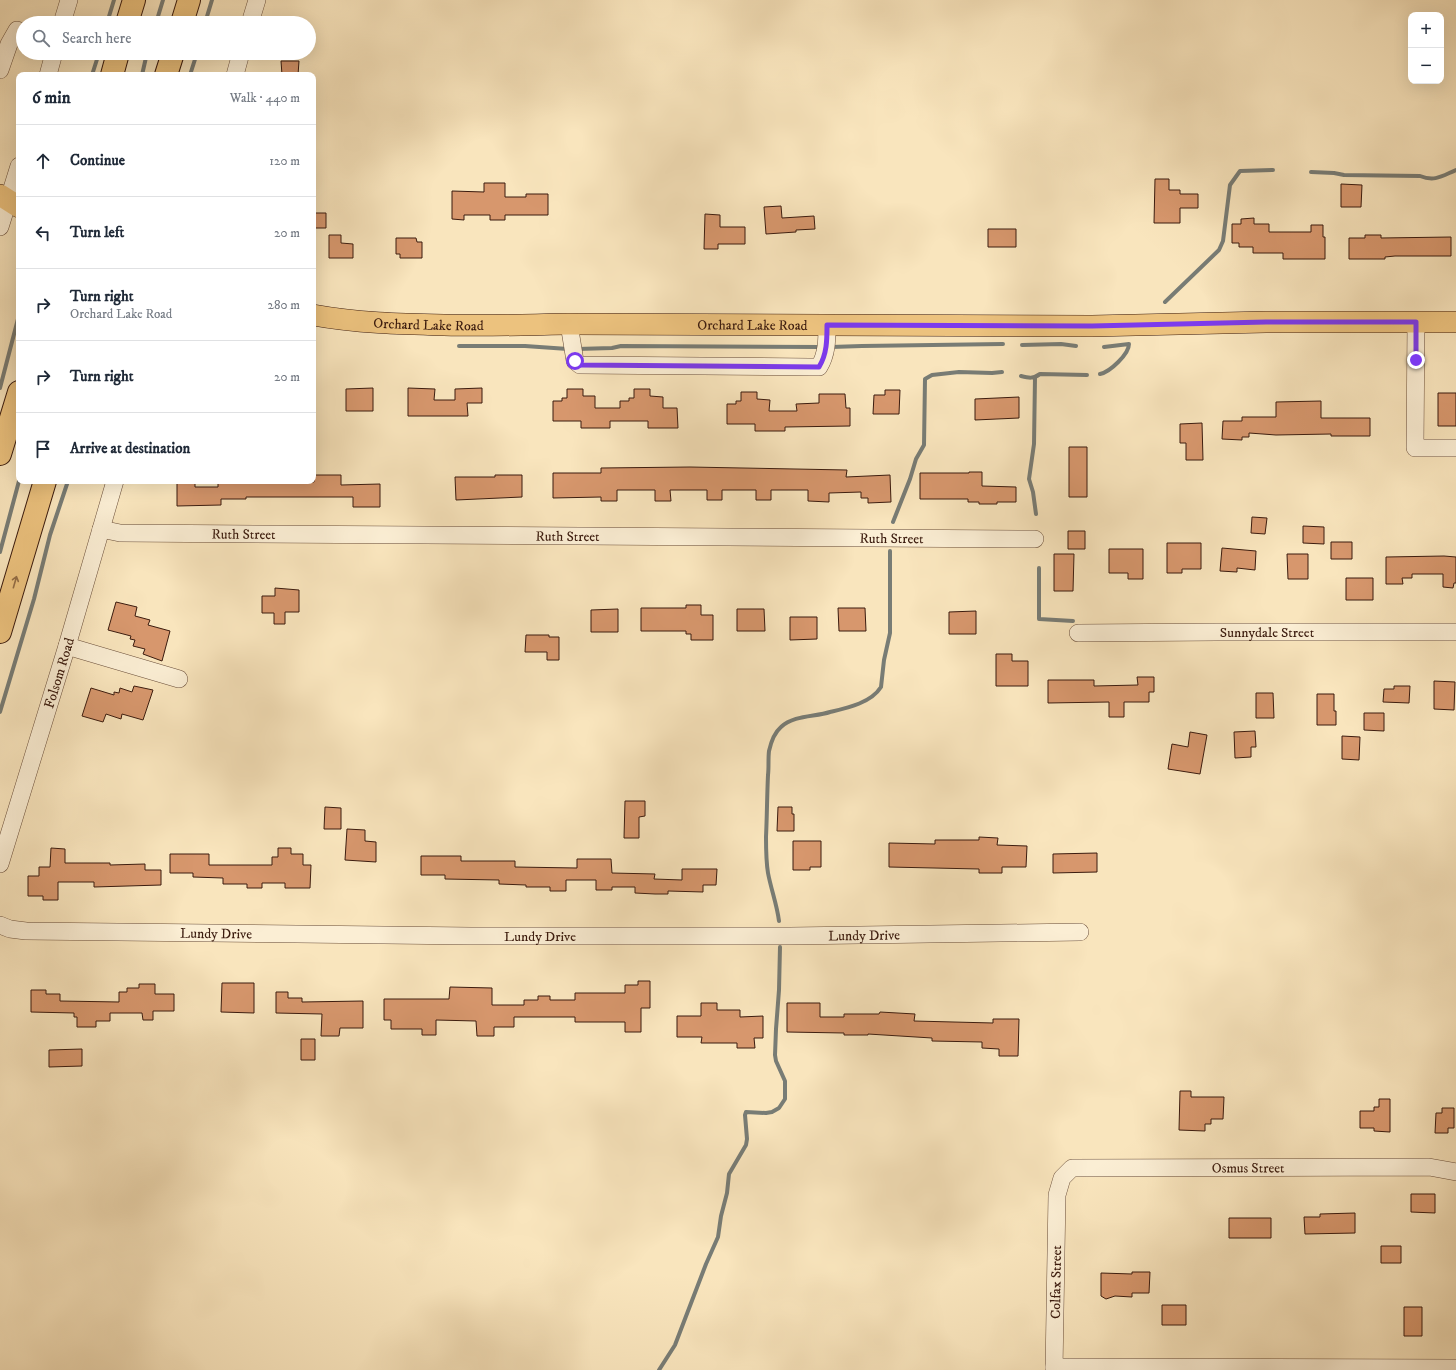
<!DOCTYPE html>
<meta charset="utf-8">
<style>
:root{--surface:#fff;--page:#f6f6f7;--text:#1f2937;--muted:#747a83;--line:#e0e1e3}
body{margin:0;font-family:"IM FELL DW Pica",serif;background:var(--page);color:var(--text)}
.controls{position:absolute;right:12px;top:12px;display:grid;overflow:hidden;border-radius:8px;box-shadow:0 4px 16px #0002}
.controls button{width:36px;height:36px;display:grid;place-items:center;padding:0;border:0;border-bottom:1px solid var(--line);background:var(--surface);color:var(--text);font:20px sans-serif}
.stop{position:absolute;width:12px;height:12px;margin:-9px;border:3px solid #7c3aed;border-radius:50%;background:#fff}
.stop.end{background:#7c3aed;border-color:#fff;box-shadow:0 1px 4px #0008}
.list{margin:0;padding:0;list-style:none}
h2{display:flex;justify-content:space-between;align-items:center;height:52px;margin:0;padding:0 16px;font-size:17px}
h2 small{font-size:13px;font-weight:400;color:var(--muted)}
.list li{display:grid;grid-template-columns:26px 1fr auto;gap:12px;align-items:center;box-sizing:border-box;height:72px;padding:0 16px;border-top:1px solid var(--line)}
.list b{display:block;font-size:15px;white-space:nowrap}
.list p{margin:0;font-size:13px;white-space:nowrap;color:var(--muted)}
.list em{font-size:13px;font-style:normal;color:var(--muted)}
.icon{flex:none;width:22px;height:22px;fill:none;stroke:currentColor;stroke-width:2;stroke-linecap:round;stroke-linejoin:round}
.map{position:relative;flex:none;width:1456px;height:1370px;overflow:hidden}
.search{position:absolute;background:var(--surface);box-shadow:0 4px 16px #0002;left:16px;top:16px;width:300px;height:44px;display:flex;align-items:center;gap:10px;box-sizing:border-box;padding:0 14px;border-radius:22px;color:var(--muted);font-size:15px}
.panel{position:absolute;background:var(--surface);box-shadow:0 4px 16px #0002;left:16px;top:72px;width:300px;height:412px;border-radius:8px}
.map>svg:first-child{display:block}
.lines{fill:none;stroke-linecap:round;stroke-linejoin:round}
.stream{stroke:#787c75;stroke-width:4}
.building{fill:#d7976d;stroke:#3b1b0e}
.minor-casing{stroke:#6a4e3a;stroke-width:18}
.major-casing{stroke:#3b1b0e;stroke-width:22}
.highway-casing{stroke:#3b1b0e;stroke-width:24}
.minor{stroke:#fbeed4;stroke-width:17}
.major{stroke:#ecc27e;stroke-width:21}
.highway{stroke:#ecc27e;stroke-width:22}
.oneway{stroke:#946e46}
.route{stroke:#7c3aed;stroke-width:5}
.labels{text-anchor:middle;stroke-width:3;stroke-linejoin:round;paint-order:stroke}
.street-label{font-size:14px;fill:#3b1b0e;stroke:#fbeed4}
</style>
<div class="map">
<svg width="1456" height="1370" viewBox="0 0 1456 1370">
<rect width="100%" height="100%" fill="#f9e5bd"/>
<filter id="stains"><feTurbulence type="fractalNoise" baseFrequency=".005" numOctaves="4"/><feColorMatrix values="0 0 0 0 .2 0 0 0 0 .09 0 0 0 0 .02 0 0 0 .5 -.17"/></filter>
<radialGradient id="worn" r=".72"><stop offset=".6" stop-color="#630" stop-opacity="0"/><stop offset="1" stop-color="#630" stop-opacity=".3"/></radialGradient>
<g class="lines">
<!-- stream -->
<path class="stream" d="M107,23L114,0
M156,23L163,0
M205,23L212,0
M92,75L99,53
M142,75L147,53
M190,75L197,53
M1311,172L1334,173L1344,175L1420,176C1435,182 1442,176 1456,170
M1165,302L1219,250L1223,241L1230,185L1240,171L1273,170
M1022,345L1061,344L1076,346
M459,346H525L568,349
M831,347L862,346L1003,344
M577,349L612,348L621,346L822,347
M1100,374C1110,372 1129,354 1129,344L1104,347
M1021,376C1029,378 1033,379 1040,374L1087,375
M1035,378L1034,444L1029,479L1033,492L1036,514
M0,388L19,315
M893,522L910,479L916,459L924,445L925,379L932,375L959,372L992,373L1002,372
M0,552L19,481
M1039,568V619L1073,621
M0,712L34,599L50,535L68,481
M779,921C777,905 771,889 768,873C766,861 766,849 766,837C767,816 767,796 768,775C769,767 768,759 769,751C771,742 774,733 781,727C794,715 815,717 830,712C847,708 871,703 881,687L884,660L890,633V551
M659,1370L675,1345L706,1264L718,1237L721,1216L727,1193L729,1174L746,1145L747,1139L745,1115L746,1112L766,1113L772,1112L779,1108L785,1099V1081L776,1061L775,1055L776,1029L779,990L780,947"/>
</g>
<!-- building -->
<path class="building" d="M281,61H299L298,75H282Z
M1155,179H1169V190H1180V194H1198V208H1180V223H1154Z
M484,183H505V197H526V194H548V215H505V220H490V215H464V220L452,219V191L484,192Z
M1341,184L1362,185L1361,207H1341Z
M781,206L782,218L814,216L815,229L796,230V232L766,234L764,207Z
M313,213H326V228H313Z
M705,214L720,215V227H745V244H718V249H704Z
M1254,218V224H1269V232H1311V225H1323V237H1325V259H1283V253H1253V247H1239V243H1232V224H1241V219Z
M988,229H1016V247H988Z
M329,235H341V243L353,244V258H329Z
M1365,235H1381V238L1451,237V256H1395L1385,257V259H1349V238H1365Z
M396,238H416L417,242H422V258H400V254H396Z
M373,388V411H346V389Z
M408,388L435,389L434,400H455V389L482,388V403H467L468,416H408Z
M567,389H583V396H595V408H620V401H629V398H634V389H650V396L663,397V408H677L678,428H648V421H610V428H581V421H553V401H562V398H567Z
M885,390H900L899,414H873L874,395H885Z
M741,392H757V399L770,400L769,411H797L796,404L819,403V394H845L846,408H850V426L785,427V431H755V424H727V404H736V401H741Z
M1438,393H1456V426H1438Z
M1019,397V418L975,420V399Z
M1321,401V418H1370V436H1331V434L1276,435L1249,433V437H1242V440L1222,439L1223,421H1242V417H1276V402Z
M1202,423L1203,460H1186V443H1180V424Z
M1069,447H1087V497H1069Z
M690,467L847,470L846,477L890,475L891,502L868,503V498H861V492L829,493V502L808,501V490H771V500H756V490H722V500H707V490H670L671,501H655V490H617V501H601V497L553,498V473H601V468Z
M969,472H982V486L1016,487V502H997V504H979V502H968V499H920V473H969Z
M314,475H341V485L380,484V507H353V497H246V499H221V505L177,506V481H195V487H218V482L234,481L314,482Z
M495,475H522V497L456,500L455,477H495Z
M1252,517L1267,518L1265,534L1251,533Z
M1303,526L1324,527V544L1303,543Z
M1068,531H1085V549H1068Z
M1331,542H1352V559H1331Z
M1167,543H1201V569H1182V573H1167Z
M1222,548L1256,551L1255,570L1237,568V572L1220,571Z
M1109,549H1143V579H1128V573H1109Z
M1054,554H1074L1073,591H1054Z
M1287,554H1308V579H1288Z
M1444,556L1456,557V583H1454L1453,588L1443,587V574H1412V578H1402L1403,584H1386V557Z
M1346,578H1373V600H1346Z
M275,588L299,590V612H285V624H274V613H262V596H275Z
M116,602L137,607L135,616L150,620L148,625L170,631L162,661L143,654L145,649L133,646L135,640L130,639L131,636L108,630Z
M686,605H701V615H713V640H691V634H686V631H641V608H686Z
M838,608H865L866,631H839Z
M618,609V632H591V610Z
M737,609H764L765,631H737Z
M976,611V634H949V612Z
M790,617H817V639L790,640Z
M526,635H549V637H559V660H547V652H525Z
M996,654H1012V661H1028V686H996Z
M1137,677H1154V692H1149V702H1124V717H1109V702L1048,703V680H1094V686L1138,685Z
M1434,681L1455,682L1454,710L1434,709Z
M134,686L153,690L143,720L122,714L121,719L106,714L103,722L82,716L91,688L114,695V692L119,693L120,688L132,692Z
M1394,686H1410L1409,703L1383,702L1384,689H1394Z
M1256,693H1273L1274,718H1256Z
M1317,694H1334V711H1336V725H1317Z
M1364,713H1384V731L1364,730Z
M1255,731L1256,747H1251V757L1235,758L1234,732Z
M1190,732L1207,735L1200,774L1168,769L1172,744L1188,747Z
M1342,736L1360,737L1359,760L1342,759Z
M625,801H645V816L639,817V838H624Z
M325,807L341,808V829H324Z
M778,807H792V814H794V831H777Z
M347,829L365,830V841L376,842V862L345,860Z
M979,837L998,838L997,845L1027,846L1026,867H1002V873H979V869L889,867V843L935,844V840H979Z
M793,841H821V867H810V870H793Z
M51,848L65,849V863H110V865L145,864V870H161V885L94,887V882H58V900H43V896H28V876H39V867H50Z
M278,848H291V854H303V865H311L310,888H285V883H262V888H247V884H223V878L193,877V873H170V854H209V865H272V857H278Z
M1097,853V872L1053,873V854Z
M421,856H461V861H515V867L577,868V859H611L612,873L655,874L654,879L682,880V869H717L716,885H703V892L668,891V894H655L635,893V887H612V890H596V880H566V891H550V887H526V885L499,884V880L445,879V875H421Z
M638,981H650V1008H641V1032H625V1022H575V1017H514V1027H494V1036H477L476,1021L436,1020V1035H422V1029H391V1020H384V999H449L450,987L492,988V1005H524V1000H538V996H550V1000H575V993H625V985H638Z
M222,983H254V1013L221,1012Z
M139,984H155V994H174V1011H153V1020H143L142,1013H110V1021H96V1027H77V1017H74V1013L31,1012V990H46V994H60V1001L119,1002V992H127V988H139Z
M276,992H288V998H302V1002L363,1001V1028H340L339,1036H321L322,1014L276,1013Z
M701,1003H717V1010H740V1017L763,1016V1038H754L755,1048H737V1043H701L702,1037H677V1016H701Z
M787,1003H820V1017H844V1014H879L880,1012L915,1014L914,1021L993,1023V1019H1019L1018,1056H999V1049L982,1048V1042L932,1041V1038L868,1034V1035H844V1033L787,1032Z
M301,1039H315V1060H301Z
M82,1049V1066L49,1067V1050Z
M1180,1091H1191V1097H1224L1223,1119H1211V1124H1205V1131L1179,1130Z
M1379,1099H1390V1132L1374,1131V1128H1360V1111H1374V1107H1379Z
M1442,1108H1454V1128H1448V1133H1435L1436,1113H1442Z
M1411,1194H1435V1213L1411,1212Z
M1355,1213V1233L1305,1234L1304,1217H1320V1214Z
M1229,1218H1271V1238H1229Z
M1381,1246H1401V1263H1381Z
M1132,1272H1150L1149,1293H1132V1297L1115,1296L1106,1299L1101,1296V1273L1132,1274Z
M1162,1305H1186V1325H1162Z
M1404,1307H1422V1336H1404Z"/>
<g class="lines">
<!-- minor casing -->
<g class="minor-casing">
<g id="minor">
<path d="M62,23L69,0"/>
<path d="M250,23L257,0"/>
<path d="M0,70L9,44L17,30L23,32"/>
<path d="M48,75L54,53"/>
<path d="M235,75L241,53"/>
<path d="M0,227L19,166"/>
<path d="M1416,322L1415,448H1456"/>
<path d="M569,324L575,361L580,365L810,367H819C827,354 827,340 827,325"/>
<path id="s1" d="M101,529L120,533L1035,539"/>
<path id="s2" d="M1078,633L1217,632H1456"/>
<path d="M67,646L179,679"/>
<path id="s3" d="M0,864L67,646L115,481"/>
<path id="s4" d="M0,925L10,929L26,931L471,936H790L1080,932"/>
<path d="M1054,1367L1456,1368"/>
<path id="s5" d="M1054,1370L1057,1195L1062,1178L1072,1168L1429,1167L1456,1172"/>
</g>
</g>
<!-- major casing -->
<g class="major-casing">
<g id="major">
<path d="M0,195L19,207"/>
<path id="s6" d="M313,315C357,323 400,324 444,325C486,326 527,325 569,324L1092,326L1266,322H1456"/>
</g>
</g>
<!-- highway casing -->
<g class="highway-casing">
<path id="highway" d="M127,23L134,0
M182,23L189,0
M112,75L118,53
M166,75L173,53
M0,454L19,392
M0,632L45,481"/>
</g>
<!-- minor -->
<use href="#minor" class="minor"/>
<!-- major -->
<use href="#major" class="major"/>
<!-- highway -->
<use href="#highway" class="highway"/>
</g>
<!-- one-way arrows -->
<defs><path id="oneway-shaft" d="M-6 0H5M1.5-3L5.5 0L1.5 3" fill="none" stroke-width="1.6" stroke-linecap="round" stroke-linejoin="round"/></defs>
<use class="oneway" href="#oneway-shaft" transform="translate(15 582) rotate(-74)"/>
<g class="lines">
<!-- route -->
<path class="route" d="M575,361L580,365L819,367C827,354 827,340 827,325L1092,326L1266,322H1416V360"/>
</g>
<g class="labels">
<!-- street labels -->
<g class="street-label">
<text dy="5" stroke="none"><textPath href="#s6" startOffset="116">Orchard Lake Road</textPath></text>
<text dy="5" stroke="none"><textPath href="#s6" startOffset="440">Orchard Lake Road</textPath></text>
<text dy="5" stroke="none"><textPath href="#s1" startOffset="143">Ruth Street</textPath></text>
<text dy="5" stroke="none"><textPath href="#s1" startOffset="467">Ruth Street</textPath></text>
<text dy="5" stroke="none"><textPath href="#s1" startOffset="791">Ruth Street</textPath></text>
<text dy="5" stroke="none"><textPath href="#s2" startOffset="189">Sunnydale Street</textPath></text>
<text dy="5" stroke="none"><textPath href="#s3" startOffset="200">Folsom Road</textPath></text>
<text dy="5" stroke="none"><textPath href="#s4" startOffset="217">Lundy Drive</textPath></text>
<text dy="5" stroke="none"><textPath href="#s4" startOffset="865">Lundy Drive</textPath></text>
<text dy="5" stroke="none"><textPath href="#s4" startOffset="541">Lundy Drive</textPath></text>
<text dy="5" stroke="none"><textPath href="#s5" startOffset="383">Osmus Street</textPath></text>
<text dy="5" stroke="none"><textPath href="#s5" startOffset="88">Colfax Street</textPath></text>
</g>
</g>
<rect width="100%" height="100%" filter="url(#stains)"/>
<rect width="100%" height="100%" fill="url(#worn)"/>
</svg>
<div class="controls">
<button>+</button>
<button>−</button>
</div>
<div class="stop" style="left:575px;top:361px"></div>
<div class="stop end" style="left:1416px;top:360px"></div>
<div class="search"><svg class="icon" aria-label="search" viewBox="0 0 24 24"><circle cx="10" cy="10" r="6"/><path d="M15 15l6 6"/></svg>Search here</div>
<section class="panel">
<h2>6 min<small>Walk · 440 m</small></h2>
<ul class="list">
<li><svg class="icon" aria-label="ahead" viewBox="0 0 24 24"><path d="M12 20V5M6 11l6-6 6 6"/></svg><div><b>Continue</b></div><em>120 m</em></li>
<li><svg class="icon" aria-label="left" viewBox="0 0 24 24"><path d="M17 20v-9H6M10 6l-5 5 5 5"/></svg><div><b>Turn left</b></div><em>20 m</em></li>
<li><svg class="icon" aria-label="right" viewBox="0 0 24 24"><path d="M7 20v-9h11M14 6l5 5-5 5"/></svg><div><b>Turn right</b><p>Orchard Lake Road</p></div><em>280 m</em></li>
<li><svg class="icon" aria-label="right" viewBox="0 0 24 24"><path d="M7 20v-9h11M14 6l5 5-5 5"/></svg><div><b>Turn right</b></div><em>20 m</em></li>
<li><svg class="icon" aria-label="arrive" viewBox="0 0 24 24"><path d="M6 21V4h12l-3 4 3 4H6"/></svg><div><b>Arrive at destination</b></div></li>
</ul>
</section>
</div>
